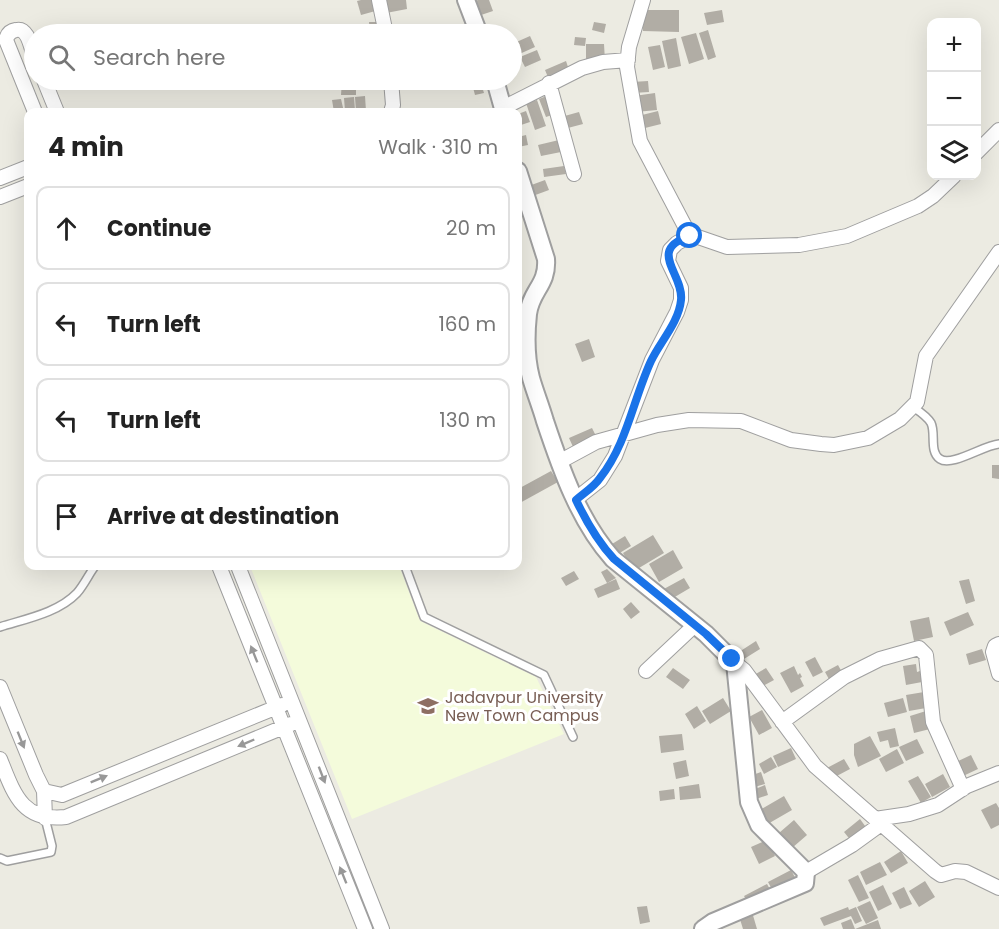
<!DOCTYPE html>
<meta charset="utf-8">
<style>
:root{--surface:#fff;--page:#f2f2f2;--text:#222;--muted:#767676;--line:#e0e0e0}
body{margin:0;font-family:Poppins,sans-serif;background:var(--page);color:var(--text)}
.controls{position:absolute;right:18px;top:18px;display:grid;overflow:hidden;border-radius:12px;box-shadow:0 6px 24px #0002}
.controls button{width:54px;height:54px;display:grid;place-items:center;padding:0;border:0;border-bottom:2px solid var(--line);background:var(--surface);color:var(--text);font:30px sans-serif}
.stop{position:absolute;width:18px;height:18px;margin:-14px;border:4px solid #1a73e8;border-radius:50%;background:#fff}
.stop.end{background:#1a73e8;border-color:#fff;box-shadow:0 2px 6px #0008}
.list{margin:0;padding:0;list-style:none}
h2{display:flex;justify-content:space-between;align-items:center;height:78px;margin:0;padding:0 24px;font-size:26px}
h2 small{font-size:20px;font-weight:400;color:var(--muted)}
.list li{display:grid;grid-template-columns:39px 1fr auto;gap:18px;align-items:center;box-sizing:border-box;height:84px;margin:0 12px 12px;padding:0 12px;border:2px solid var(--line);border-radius:12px}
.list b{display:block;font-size:22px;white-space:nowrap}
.list em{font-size:20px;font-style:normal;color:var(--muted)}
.icon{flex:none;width:33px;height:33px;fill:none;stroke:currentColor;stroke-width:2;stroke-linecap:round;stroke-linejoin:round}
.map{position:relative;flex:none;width:999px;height:929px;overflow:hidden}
.search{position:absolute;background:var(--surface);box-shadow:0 6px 24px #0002;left:24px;top:24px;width:498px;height:66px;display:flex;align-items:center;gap:15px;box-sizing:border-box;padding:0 21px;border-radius:33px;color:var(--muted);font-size:22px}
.panel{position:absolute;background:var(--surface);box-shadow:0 6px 24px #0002;left:24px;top:108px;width:498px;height:462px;border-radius:12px}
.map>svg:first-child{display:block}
.education{fill:#f4fbdb}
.building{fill:#b1ada5}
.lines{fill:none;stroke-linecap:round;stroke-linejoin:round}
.service-casing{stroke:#9f9f9f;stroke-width:10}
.minor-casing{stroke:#9f9f9f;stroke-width:16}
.tertiary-casing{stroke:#9f9f9f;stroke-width:20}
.service{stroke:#fff;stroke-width:7}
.minor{stroke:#fff;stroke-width:14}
.tertiary{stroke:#fff;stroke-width:16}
.oneway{fill:#989898}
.route{stroke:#1a73e8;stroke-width:8}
.labels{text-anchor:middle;stroke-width:6;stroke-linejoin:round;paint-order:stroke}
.education-label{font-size:16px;fill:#785e54;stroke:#fff;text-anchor:start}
</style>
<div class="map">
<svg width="999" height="929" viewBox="0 0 999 929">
<rect width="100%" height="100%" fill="#ecebe2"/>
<!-- education -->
<path class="education" d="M250,566H399L420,621L536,677L564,734L352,819Z"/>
<!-- building -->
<path class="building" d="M361,0H377L379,10L361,15L357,1Z
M384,0H406L407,9L386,13Z
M478,0H489L493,11L475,17L469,3Z
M643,10H679V32L643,31Z
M722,10L724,22L707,25L704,13Z
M369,22H383V34H370Z
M594,22L606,24L604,33L592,30Z
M708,30L716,57L708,60L699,33Z
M696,33L704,59L689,64L681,37Z
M530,36L535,47L515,56L512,44Z
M575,37L586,38L585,46L574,45Z
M676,38L681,66L668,69L662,41Z
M586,44H604L605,61H586Z
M660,45L665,67L653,70L648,47Z
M537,50L541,60L525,67L520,57Z
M566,61L570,73L550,82L545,70Z
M342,80H356V95H341Z
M471,80H480L484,93L475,95Z
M648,81L649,92L633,93L632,82Z
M655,93L657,110L636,112L634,96Z
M549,95L555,114L546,117L539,99Z
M365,96L366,111L356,112L355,97Z
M354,97L355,110L345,111L344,98Z
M341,99L344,112H334L332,100Z
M537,100L546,126L535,130L526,103Z
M526,111L530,122L518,126V114Z
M658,111L661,124L641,129L638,116Z
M579,112L583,124L564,129L561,117Z
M526,135L528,145L518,147V137Z
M559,140L561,152L541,156L538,145Z
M564,166L566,174L544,177L543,169Z
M545,180L549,190L530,197L526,187Z
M589,339L595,357L582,362L575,344Z
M592,428L597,438L574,449L569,438Z
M992,465H999V479L992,478Z
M551,471L558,482L518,504V489Z
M653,535L664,553L634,571L623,553Z
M625,536L631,546L618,554L612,544Z
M673,550L683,568L659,582L649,564Z
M607,569L616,578L607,583L601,572Z
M574,571L579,579L566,586L561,578Z
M684,578L690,588L668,601L662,590Z
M616,579L620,589L598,598L594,589Z
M969,579L975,601L966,604L959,581Z
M631,602L640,612L631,619L623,609Z
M968,612L974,625L950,636L944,622Z
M929,617L933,637L914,641L910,621Z
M756,641L760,649L744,659L739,652Z
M982,649L986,660L969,665L966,654Z
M815,657L823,672L813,677L805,662Z
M916,664L917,672L920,671L922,682L906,685L903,666Z
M838,665L843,674L830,681L825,672Z
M794,666L798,675L800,673L802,677L800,678L804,686L791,693L780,673Z
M673,668L690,680L683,689L666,677Z
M766,668L774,680L761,687L754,675Z
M924,692L926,708L909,711L906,695Z
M723,698L731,711L710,724L702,711Z
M903,698L907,712L888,717L884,703Z
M697,706L706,721L694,729L685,714Z
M762,710L772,728L759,735L749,717Z
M926,711L930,729L914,733L910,716Z
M895,728L899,746L890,748L888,740L880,742L877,732Z
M682,734L684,750L661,753L659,736Z
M870,736L881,756L858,767L854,755V744Z
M917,739L924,753L906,761L899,747Z
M791,748L796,759L778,767L773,756Z
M897,749L904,763L886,772L879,759Z
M971,755L978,769L961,777L954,763Z
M771,757L777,767L764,774L759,764Z
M844,759L850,769L831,779L825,769Z
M686,760L689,776L676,779L673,763Z
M761,772L765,784L751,788L747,777Z
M943,774L950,787L932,797L925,784Z
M918,776L931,797L921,803L908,781Z
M699,784L701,798L680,800L679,787Z
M765,785L768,795L753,800L750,791Z
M674,789L675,799L660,801L659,791Z
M784,796L792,810L766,825L758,811Z
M996,803L999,808V825L991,829L981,810Z
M860,819L868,830L852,842L844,832Z
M794,820L807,835L792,848L779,833Z
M767,840L775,856L759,864L751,847Z
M901,851L908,863L891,873L884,862Z
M880,862L887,875L866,885L860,872Z
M791,870L797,881L774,893L768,882Z
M858,875L869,898L859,902L848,880Z
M925,881L935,897L919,907L909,891Z
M767,884L772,893L749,905L744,896Z
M883,885L892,904L878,911L869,892Z
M904,887L912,904L900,909L892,893Z
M870,901L878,918L866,924L857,907Z
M647,906L650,922L640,924L637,907Z
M848,907L849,910L856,907L862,921L855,924L851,916L824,926L820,918Z
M752,912L757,929H743L739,916Z
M851,919L855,929H843L841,923Z
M878,920L881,929H855Z"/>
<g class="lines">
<!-- service casing -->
<g class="service-casing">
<path id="service" d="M913,407C919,411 927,416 931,423C936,433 929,452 940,459C952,467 984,445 999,444
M405,566L424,617L544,675L573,737
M0,627C25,619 58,613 77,593C84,585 89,574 95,566
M0,858L7,861L51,852L52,846L45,818"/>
</g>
<!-- minor casing -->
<g class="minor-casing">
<path id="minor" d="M379,0L386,34
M643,0L629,47L627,67L640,141L690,236
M34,56C31,48 28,27 16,30C10,31 7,35 6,40L35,112
M44,80L57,112
M391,80L393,105L391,112
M549,83L574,174
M503,108L582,68L603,62L628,60
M976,153L999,130
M0,178L28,167
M0,197L28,186
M559,462L596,442L657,425L689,420L741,421L791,440L821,444L834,445L868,438L900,419L917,402L926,356L999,252
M576,499L600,480L615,456L652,360L677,312L681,300V288L668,261L670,250L677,243L690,236L698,237L727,247L799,245L847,236L918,206L933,196L954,176
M219,566L365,929
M238,566L382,929
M999,644L995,646L993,652L999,674
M735,663L744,670L815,766L935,871L941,875L955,871L966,872L999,888
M646,671L695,625
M0,687L36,775L44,791L45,818
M782,722L844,677L880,659L919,648L926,655L933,722L963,789
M0,759C14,794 22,822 66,817L291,724
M44,791L62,795L282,705
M875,819L909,814L938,805L967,786L999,773
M806,872L852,845L881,824"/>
</g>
<!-- tertiary casing -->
<g class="tertiary-casing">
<path id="tertiary" d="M466,0L479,34
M495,80L504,112
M518,171L546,259C548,285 531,290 528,314C526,333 526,359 531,378C535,392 541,407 545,421C561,469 579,521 613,559L706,634L735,663L749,802L759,825L806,872L805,883L713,922L703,929"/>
</g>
<!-- service -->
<use href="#service" class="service"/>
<!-- minor -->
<use href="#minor" class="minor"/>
<!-- tertiary -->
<use href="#tertiary" class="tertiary"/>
</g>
<!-- one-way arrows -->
<defs><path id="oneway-solid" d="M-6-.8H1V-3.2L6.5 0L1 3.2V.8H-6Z" transform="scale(1.5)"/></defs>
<g class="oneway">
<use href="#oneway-solid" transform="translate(254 654) rotate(-112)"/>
<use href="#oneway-solid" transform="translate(21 740) rotate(68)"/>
<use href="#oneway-solid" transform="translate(246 743) rotate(157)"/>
<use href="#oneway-solid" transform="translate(322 775) rotate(69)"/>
<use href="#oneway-solid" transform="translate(99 779) rotate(-22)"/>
<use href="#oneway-solid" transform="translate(343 875) rotate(-112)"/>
</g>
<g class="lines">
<!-- route -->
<path class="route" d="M690,236C646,250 684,274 681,300C679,322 660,342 651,361C633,400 627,444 600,478C594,487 584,493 576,500C586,521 597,541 614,559L706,634L732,659"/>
</g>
<!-- icons -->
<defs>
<g id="university-bare" transform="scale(1.62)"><path d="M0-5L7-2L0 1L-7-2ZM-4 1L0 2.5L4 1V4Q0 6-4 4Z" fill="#8d6e63" stroke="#fff" stroke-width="2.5" paint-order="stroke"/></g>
</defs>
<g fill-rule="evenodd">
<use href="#university-bare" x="428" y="706"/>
</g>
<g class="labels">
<!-- education labels -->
<g class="education-label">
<text x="445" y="703">Jadavpur University<tspan x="445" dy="18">New Town Campus</tspan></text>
</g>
</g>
</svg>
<div class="controls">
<button>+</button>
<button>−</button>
<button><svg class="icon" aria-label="layers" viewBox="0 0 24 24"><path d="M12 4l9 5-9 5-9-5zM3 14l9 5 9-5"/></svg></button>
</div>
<div class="stop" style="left:690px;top:236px"></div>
<div class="stop end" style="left:732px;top:659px"></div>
<div class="search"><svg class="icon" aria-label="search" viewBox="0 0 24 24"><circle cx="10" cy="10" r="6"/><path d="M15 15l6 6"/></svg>Search here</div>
<section class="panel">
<h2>4 min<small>Walk · 310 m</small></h2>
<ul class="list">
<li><svg class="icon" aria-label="ahead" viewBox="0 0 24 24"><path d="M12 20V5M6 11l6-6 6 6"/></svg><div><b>Continue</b></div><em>20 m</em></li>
<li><svg class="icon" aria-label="left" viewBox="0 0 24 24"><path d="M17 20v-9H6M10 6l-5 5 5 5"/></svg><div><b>Turn left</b></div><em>160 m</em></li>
<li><svg class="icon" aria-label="left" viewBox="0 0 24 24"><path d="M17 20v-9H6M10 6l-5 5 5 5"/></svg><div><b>Turn left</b></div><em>130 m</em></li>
<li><svg class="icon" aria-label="arrive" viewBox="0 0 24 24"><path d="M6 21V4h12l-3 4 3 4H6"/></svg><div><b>Arrive at destination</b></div></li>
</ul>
</section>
</div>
